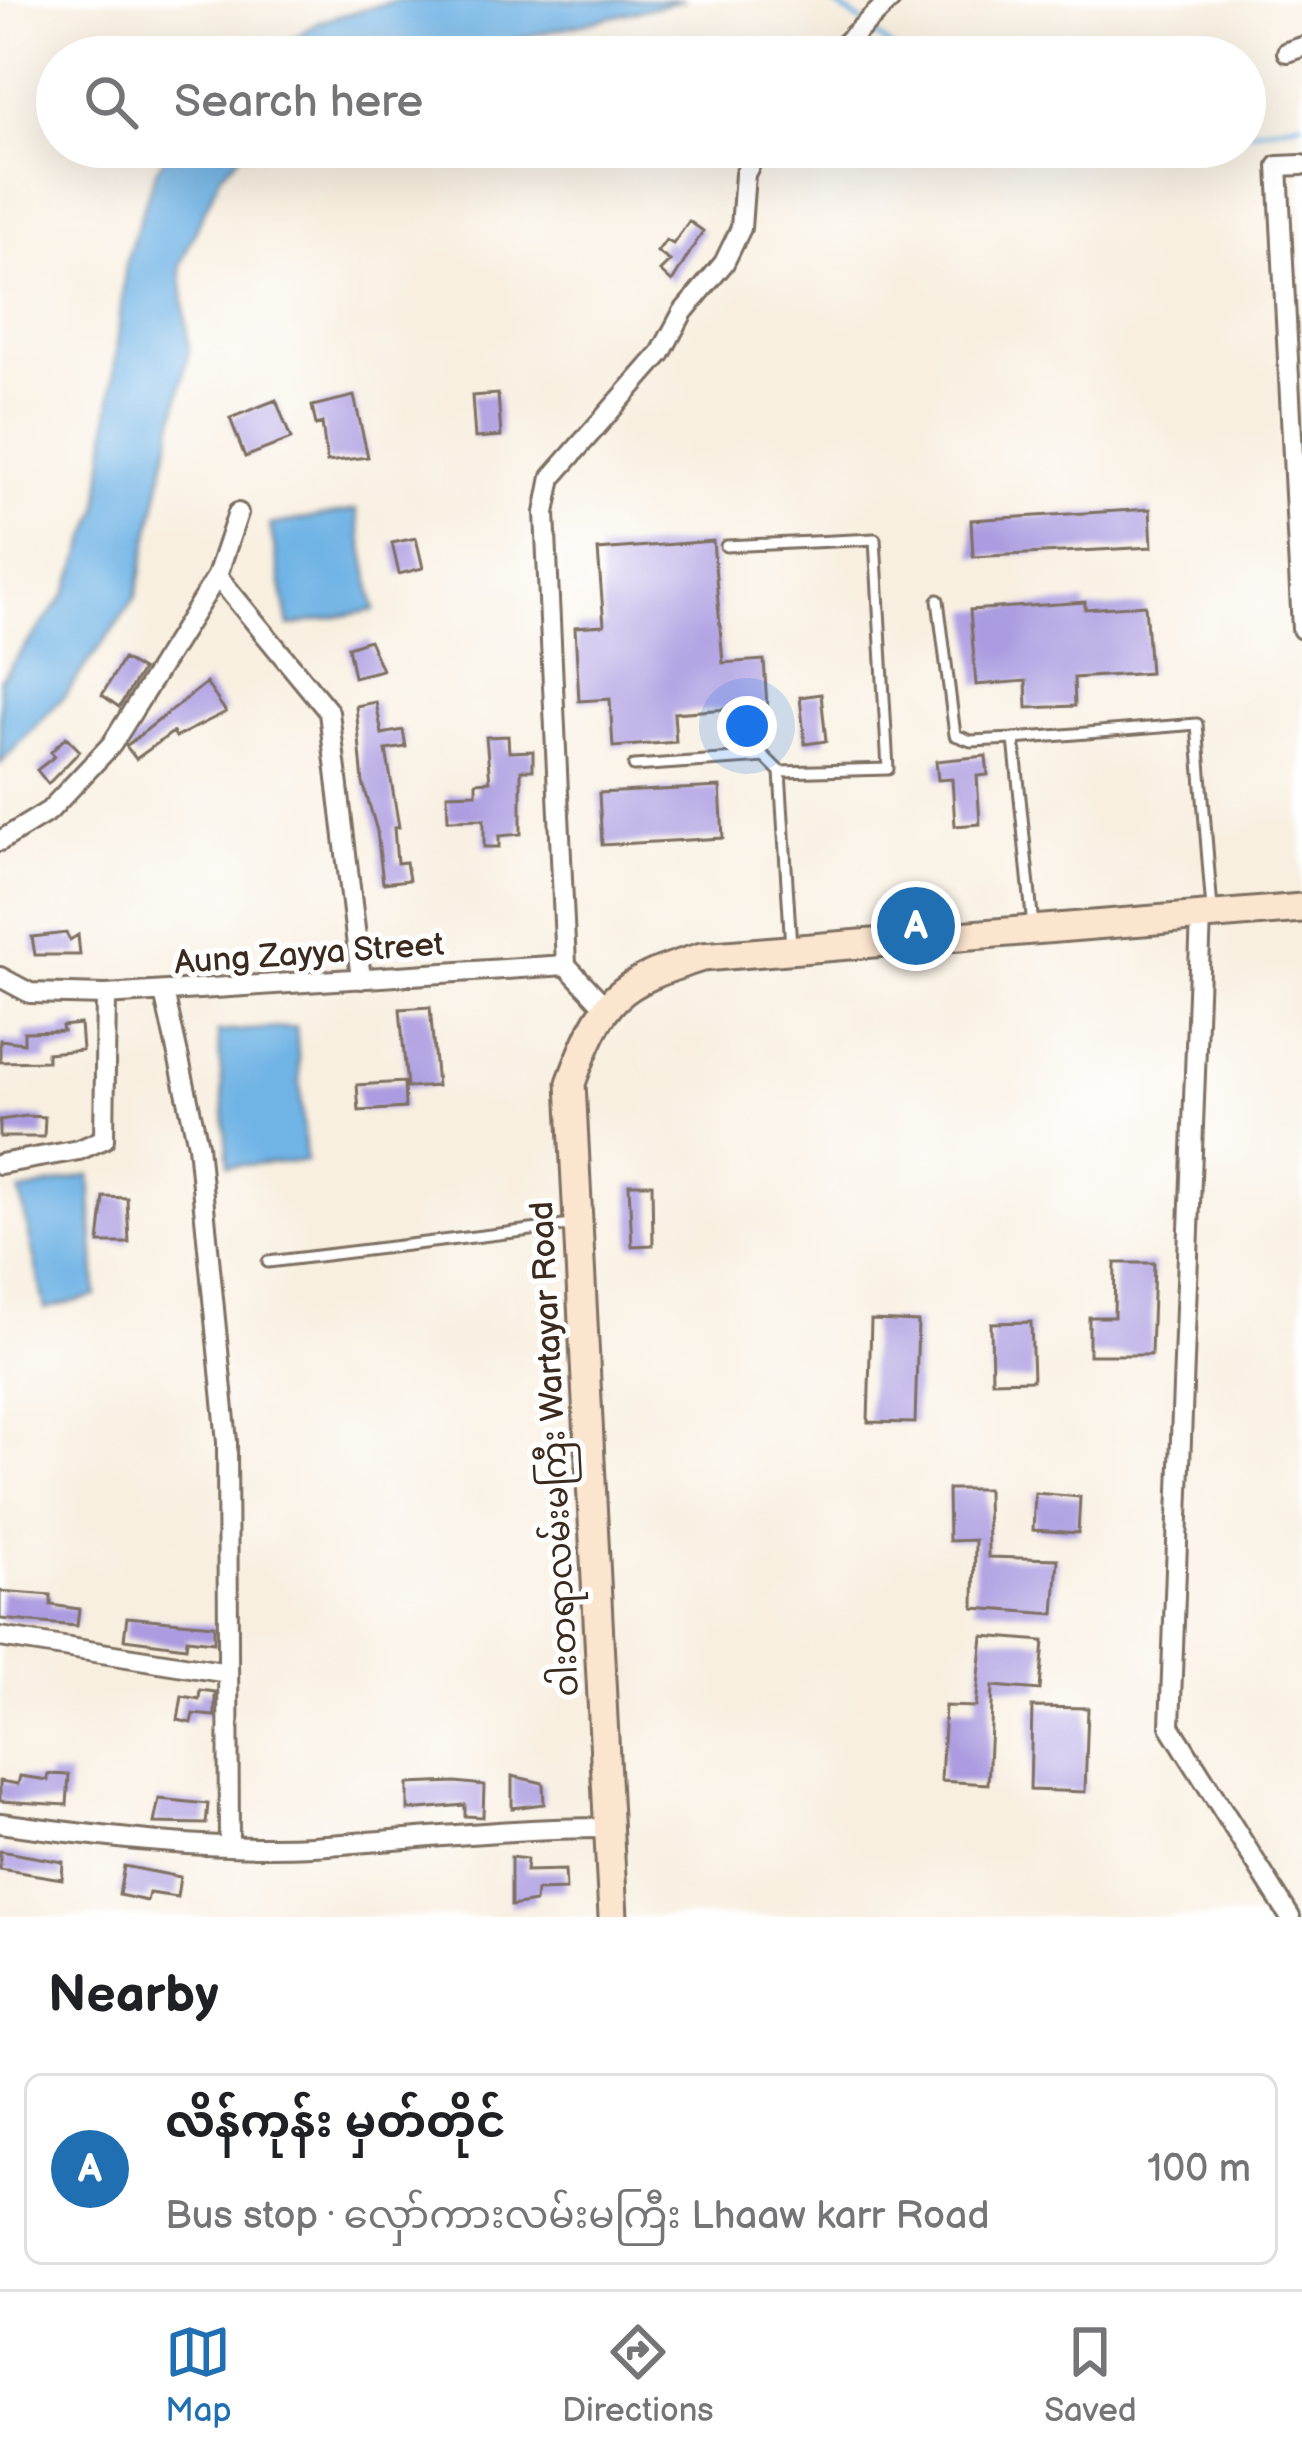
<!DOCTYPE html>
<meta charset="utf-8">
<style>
:root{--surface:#fff;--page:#f6f6f6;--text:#202124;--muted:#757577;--line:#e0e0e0;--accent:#1f6fb2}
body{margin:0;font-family:"Balsamiq Sans","Noto Sans Myanmar",sans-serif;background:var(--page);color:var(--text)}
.you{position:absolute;left:747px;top:726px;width:42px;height:42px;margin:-30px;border:9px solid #fff;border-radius:50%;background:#1a73e8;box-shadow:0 0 0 18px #1a73e833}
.badge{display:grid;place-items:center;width:78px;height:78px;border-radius:50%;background:var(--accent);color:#fff;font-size:39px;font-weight:700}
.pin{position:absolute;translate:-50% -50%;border:6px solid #fff;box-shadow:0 3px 12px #0006}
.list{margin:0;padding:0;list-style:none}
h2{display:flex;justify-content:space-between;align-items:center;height:156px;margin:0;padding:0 48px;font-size:51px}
h2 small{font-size:39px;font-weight:400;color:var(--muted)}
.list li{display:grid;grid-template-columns:78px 1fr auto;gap:36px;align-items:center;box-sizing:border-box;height:192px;margin:0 24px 24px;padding:0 24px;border:3px solid var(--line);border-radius:18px}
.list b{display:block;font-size:45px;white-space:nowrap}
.list p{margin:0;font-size:39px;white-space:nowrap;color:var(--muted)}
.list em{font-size:39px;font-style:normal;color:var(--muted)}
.icon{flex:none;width:66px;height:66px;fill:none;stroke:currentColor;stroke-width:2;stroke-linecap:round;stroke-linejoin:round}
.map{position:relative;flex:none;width:1302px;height:1917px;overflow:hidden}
.search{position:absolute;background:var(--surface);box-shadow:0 12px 48px #0002;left:36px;right:36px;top:36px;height:132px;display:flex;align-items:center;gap:30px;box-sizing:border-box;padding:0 42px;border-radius:66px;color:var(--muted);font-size:45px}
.sheet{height:372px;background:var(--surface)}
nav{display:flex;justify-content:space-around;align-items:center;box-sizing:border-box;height:168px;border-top:3px solid var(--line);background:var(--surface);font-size:33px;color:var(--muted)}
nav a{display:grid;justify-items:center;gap:6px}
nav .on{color:var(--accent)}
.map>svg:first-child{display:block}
.water{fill:#6fb3e5;stroke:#556e82;stroke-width:3}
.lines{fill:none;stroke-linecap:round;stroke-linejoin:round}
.stream{stroke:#6fb3e5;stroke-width:4.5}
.building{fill:#ac9be0}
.lane-casing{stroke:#7d6f62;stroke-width:15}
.street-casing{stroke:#7d6f62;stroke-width:24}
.secondary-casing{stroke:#7d6f62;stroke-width:33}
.lane{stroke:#fff;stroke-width:9}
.street{stroke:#fff;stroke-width:18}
.secondary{stroke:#fce5cf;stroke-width:27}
.labels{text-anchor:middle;stroke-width:10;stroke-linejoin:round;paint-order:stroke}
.street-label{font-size:33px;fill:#3b2a1e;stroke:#fff}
</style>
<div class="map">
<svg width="1302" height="1917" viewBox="0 0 1302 1917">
<rect width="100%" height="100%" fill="#fff"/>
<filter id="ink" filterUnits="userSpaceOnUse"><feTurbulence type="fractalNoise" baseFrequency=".00833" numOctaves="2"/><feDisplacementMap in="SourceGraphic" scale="24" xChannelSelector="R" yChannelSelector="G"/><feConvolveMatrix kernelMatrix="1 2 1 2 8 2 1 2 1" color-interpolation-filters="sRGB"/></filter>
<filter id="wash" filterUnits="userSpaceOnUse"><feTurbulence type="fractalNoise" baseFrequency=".004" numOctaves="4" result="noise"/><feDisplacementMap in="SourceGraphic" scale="48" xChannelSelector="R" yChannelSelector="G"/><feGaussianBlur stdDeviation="2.7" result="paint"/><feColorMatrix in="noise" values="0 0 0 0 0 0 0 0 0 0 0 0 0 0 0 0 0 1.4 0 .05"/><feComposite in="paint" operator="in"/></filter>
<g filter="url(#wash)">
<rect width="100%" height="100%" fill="#f8efe0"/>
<!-- water -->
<path class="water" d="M398,0H684L440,57H265L321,21Z
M173,147H248L221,174L180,265L189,350L136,597L65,695L0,764V680L67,592L99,509L126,262L155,172Z
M356,510L375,610L289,626L270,525Z
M296,1027L306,1161L228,1166L218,1032Z
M90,1175L96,1296L45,1309L20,1192Z"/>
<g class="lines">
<!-- stream -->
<path class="stream" d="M828,0L862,22
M870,30L902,57
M1245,132L1302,122
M1011,147H1107"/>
</g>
<g id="blocks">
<!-- building -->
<path class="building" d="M689,221L703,231L672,282L660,271L670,261L657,252L666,240L673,244Z
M498,394L501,436L475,438L472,396Z
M354,396L368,457L327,462L322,423L316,425L312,406Z
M276,400L291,439L245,457L230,418Z
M1150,509L1152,547L973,557L971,520Z
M416,538L423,568L399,574L392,543Z
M713,541L723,663L764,660L767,706L674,713L676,742L613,747L610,699L579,701L575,627L604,625L598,550Z
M1085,602V609L1145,605L1150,673L1074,678L1075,706L1027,708L1026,681L976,685L970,610Z
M369,640L382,670L354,677L348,647Z
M123,659L142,670L119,707L102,695Z
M206,683L226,712L176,737L173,732L136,759L126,746Z
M821,694L826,741L805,744L800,697Z
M376,702L382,734L403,730L406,747L386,750L399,827L394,828L397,863L406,862L409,880L383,883L377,831L363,783L356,706Z
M508,736L509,752L533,751V770H521V834L499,836V847H484V819L448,820L447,794L476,793V782L490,781L486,737Z
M66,737L80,751L48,784L37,770L55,756L51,752Z
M986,756L988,775L977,776L980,824L955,826L952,779L938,780L936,761Z
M720,787L723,838L602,845L599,793Z
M66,933L70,940L78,935L80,955H35L32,937Z
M430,1007L437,1086L407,1088L400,1009Z
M80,1024L82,1050L47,1053V1061L0,1062V1040L24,1043V1032L63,1031L62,1026Z
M404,1082L405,1108L359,1111L357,1085Z
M27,1116L45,1117L44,1137H0V1120Z
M629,1184H652L653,1245L632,1246Z
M104,1197L127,1198L129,1243H99Z
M1115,1263H1154L1151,1355H1089V1317H1114Z
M871,1320L918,1322L915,1423L868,1422Z
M1031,1322L1033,1380L992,1381L991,1323Z
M948,1489H987L988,1557L1058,1559L1054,1614L974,1608L975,1540L949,1541Z
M1035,1493L1080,1497L1078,1533L1033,1530Z
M0,1591L51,1595V1605L79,1609L77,1626L0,1619Z
M127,1617L214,1625V1642L187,1639L186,1647L124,1639Z
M983,1636L1044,1641L1040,1690L993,1686L988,1784L941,1781L945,1706L976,1707Z
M200,1690L215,1692V1716L193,1714L191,1723L178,1720L182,1696L199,1699Z
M1032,1707L1088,1708L1085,1792L1030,1790Z
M48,1774L69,1775L67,1805L0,1801V1781L18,1784L20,1776L48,1780Z
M512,1776L543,1783L544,1804L512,1808Z
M456,1782L484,1785L483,1817L465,1816V1805L408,1810V1784Z
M159,1799L208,1804L206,1824L154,1823Z
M0,1851L63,1862L62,1879L0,1869Z
M511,1857L527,1859L526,1871L565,1870L566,1890L536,1891L535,1902L511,1906Z
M124,1866L180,1877L177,1897L149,1893L147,1901L119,1895Z"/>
</g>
</g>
<g filter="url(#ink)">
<use href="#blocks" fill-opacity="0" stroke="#7d6f62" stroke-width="3"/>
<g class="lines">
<!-- lane casing -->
<g class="lane-casing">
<path id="lane" d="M938,600L955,735L971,741L1014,739
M634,766L765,757L780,772L888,769L875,539L726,546
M780,772L791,947
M1033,926L1014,739L1197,724L1212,910
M268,1262L572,1225"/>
</g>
<!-- street casing -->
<g class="street-casing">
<path id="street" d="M1287,52L1302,47
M831,57L890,0
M1302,165L1278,166L1302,629
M217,576L329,712L361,979
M0,841L49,811L112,744L217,576L238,513
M1201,916L1170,1726L1290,1917
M566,965L545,513L552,477L661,353L683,312L724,263L741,228L745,174L759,147
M0,977L30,993L106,995L566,965L607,1009
M164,992L198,1145L227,1442L229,1845
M0,1164L79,1150L104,1139L106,995
M0,1637L228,1673
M0,1823C102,1837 209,1851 313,1846C412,1840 508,1828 607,1828"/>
</g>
<!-- secondary casing -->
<g class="secondary-casing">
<path id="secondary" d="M613,1917L571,1083C603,997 615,984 702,957L1302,908"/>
</g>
<!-- lane -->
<use href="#lane" class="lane"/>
<!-- street -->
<use href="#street" class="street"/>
<!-- secondary -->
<use href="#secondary" class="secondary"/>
</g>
</g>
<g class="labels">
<!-- street labels -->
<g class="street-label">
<text transform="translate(309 952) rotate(-4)" y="12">Aung Zayya Street</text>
<text transform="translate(553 1449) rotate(-93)" y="12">ဝါးတရာလမ်းမကြီး Wartayar Road</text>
</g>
</g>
</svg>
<div class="you"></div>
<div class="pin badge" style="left:916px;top:926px">A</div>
<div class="search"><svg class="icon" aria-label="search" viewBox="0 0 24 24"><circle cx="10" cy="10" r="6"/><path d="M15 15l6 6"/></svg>Search here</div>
</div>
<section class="sheet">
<h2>Nearby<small></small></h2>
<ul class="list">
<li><span class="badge">A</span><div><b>လိန်ကုန်း မှတ်တိုင်</b><p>Bus stop · လှော်ကားလမ်းမကြီး Lhaaw karr Road</p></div><em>100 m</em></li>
</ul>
</section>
<nav>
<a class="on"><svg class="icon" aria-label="map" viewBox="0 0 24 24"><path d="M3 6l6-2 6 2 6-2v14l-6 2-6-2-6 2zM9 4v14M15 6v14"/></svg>Map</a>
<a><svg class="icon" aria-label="directions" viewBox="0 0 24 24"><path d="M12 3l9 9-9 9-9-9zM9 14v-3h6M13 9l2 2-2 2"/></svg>Directions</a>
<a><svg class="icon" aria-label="saved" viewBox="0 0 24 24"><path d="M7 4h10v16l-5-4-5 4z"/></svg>Saved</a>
</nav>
